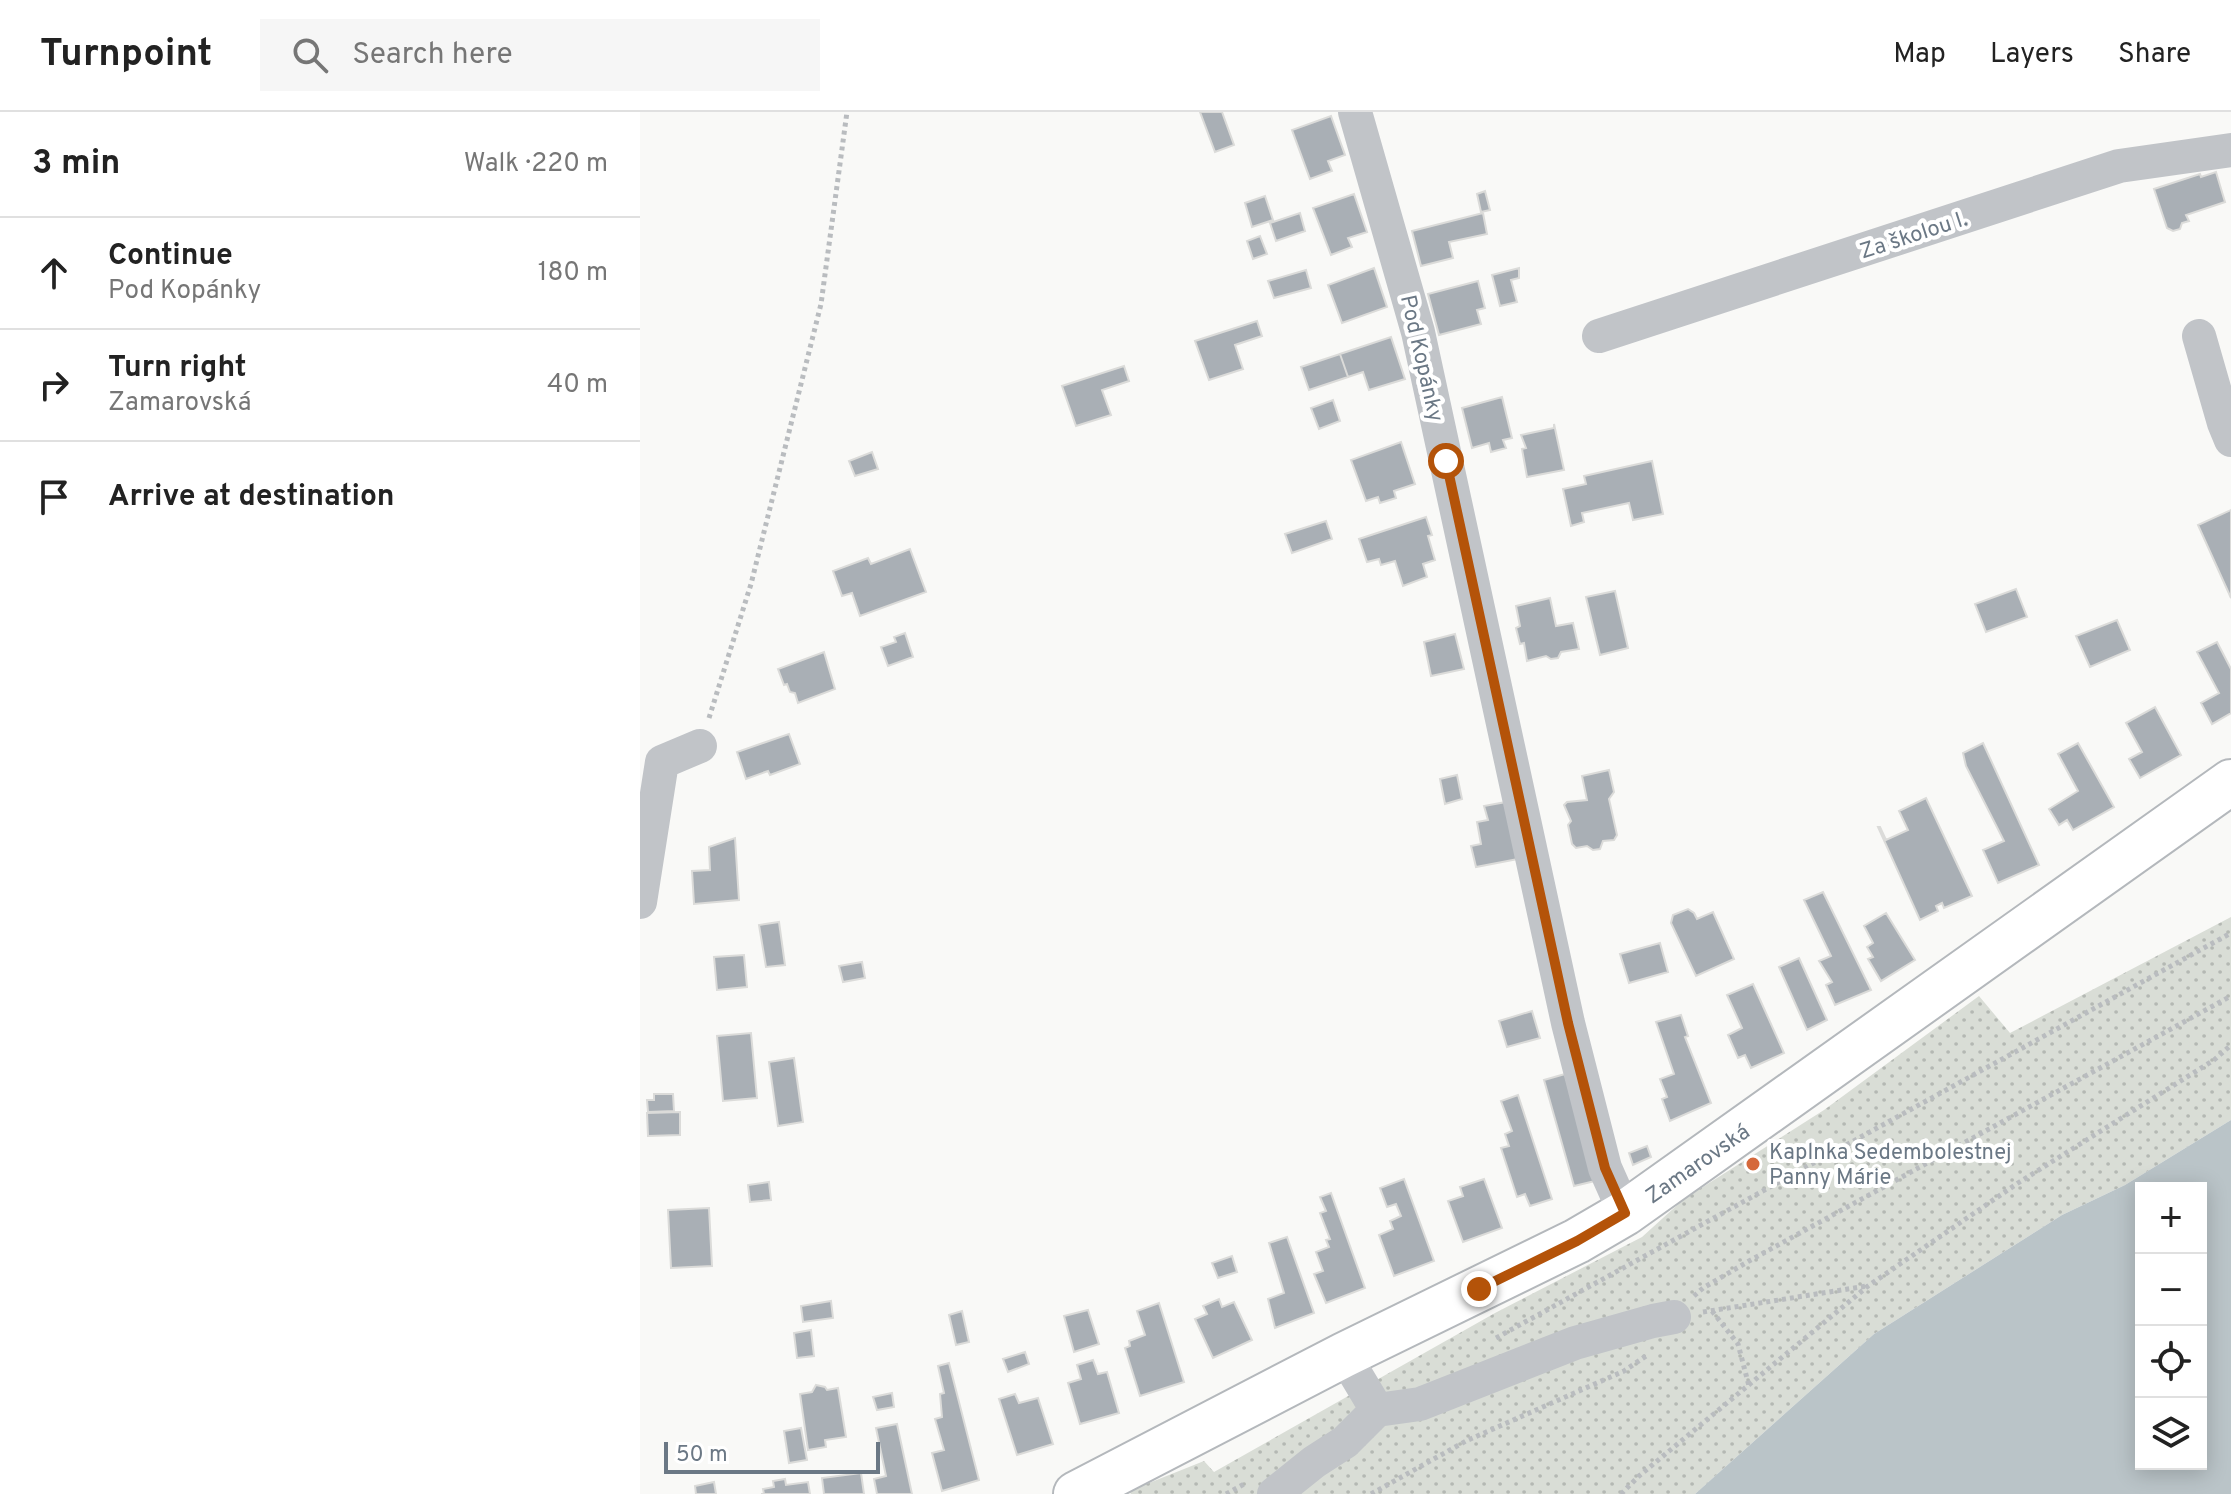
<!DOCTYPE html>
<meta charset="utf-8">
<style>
:root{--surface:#fff;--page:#f6f6f6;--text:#222;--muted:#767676;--line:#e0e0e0}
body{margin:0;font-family:Overpass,sans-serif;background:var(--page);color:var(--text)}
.controls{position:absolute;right:24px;bottom:24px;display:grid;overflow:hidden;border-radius:0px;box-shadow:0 4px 20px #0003}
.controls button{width:72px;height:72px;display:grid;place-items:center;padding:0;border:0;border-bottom:2px solid var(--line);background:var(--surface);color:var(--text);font:40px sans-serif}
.scale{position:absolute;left:24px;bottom:20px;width:216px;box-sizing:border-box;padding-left:8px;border:4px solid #6b7885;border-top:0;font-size:22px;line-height:28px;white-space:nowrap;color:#6b7885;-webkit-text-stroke:6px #fff;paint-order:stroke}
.stop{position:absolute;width:24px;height:24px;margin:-18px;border:6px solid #b45309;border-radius:50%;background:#fff}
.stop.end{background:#b45309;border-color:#fff;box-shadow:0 2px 8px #0008}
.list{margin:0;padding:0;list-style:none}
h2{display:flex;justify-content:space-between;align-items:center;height:104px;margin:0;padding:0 32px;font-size:34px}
h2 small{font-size:26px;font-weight:400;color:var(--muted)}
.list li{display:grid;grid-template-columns:52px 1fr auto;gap:24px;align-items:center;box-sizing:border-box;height:112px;padding:0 32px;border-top:2px solid var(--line)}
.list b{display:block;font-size:30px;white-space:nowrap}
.list p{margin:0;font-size:26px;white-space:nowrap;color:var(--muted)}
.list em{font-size:26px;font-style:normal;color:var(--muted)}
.icon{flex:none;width:44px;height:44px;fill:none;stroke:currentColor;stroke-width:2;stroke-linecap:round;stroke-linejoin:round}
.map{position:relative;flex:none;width:1591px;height:1382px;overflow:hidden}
header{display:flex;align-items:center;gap:48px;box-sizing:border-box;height:112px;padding:0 40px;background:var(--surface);border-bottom:2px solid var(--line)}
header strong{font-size:38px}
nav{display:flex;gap:44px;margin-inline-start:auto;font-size:28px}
.search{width:560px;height:72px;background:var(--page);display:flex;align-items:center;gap:20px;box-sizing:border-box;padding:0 28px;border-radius:0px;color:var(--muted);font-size:30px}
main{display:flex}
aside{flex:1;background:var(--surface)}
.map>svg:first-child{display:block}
.grass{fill:url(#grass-dots)}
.water{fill:#bac4c8;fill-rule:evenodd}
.building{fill:#a9afb5;stroke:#dbdbd9;stroke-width:2}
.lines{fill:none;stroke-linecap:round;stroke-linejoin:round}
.major-casing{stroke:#b4b8bc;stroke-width:48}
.path{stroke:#b9bcbf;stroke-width:5;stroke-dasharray:4 4;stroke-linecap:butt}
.minor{stroke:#c1c4c8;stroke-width:34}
.major{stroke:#fff;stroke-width:44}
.route{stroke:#b45309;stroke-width:10}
.poi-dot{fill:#d5693b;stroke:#fff;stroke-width:3}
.labels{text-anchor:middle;stroke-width:8;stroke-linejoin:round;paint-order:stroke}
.street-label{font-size:22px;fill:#6b7885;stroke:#fff}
.poi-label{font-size:22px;fill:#6b7885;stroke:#fff;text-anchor:start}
</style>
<header>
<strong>Turnpoint</strong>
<div class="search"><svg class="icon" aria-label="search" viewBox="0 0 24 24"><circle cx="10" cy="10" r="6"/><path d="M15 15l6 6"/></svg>Search here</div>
<nav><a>Map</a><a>Layers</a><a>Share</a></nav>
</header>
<main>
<aside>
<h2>3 min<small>Walk · 220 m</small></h2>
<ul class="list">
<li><svg class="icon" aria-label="ahead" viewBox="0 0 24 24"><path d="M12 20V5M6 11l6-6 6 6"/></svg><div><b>Continue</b><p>Pod Kopánky</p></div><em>180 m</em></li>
<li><svg class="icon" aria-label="right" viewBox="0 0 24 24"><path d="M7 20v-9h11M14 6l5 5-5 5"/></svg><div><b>Turn right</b><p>Zamarovská</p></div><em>40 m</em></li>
<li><svg class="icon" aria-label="arrive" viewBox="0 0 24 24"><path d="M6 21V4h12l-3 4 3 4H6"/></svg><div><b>Arrive at destination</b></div></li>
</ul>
</aside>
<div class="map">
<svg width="1591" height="1382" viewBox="0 0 1591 1382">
<defs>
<pattern id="grass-dots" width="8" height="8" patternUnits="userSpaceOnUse" patternTransform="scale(2)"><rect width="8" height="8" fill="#d9ddd6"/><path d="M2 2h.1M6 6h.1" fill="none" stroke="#b4b8b3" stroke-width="1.8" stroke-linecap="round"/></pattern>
</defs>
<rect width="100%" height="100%" fill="#f9f9f7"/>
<!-- grass -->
<path class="grass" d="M1591,805V1008L1485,1073L1422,1103L1234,1222L1055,1382H491L489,1379L564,1349L574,1360L855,1201L1002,1125L1044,1087L1184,998L1339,884L1370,921Z"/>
<!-- water -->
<path class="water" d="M1591,1008V1382H1055L1234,1222L1422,1103L1485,1073ZM1501,1076H1561V1352H1501Z"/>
<!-- building -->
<path class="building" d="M560,0H582L594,33L575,40Z
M691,4L705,43L688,49L692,59L670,67L652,18Z
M1576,60L1585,90L1546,103L1549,109L1542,111L1540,117L1533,119L1527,116L1514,77L1560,62L1561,65Z
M845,79L850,98L841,100L837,82Z
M714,82L727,120L708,126L712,135L691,143L673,96Z
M625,84L633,108L612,115L605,91Z
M660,101L665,119L636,129L630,111Z
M843,101L847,122L809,130L813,146L781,154L772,119Z
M620,124L627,142L613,147L607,129Z
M734,156L747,195L702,211L688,173Z
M879,156V166L871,168L877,190L860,194L852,163Z
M666,158L671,176L634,186L628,169Z
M838,169L845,196L837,198L841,212L799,223L788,182Z
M617,209L622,224L595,233L603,257L569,268L555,229Z
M751,225L765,267L729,278L723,260L708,265L700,242Z
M700,242L708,265L669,278L661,255Z
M484,254L489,269L462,278L471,303L436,314L422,274Z
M862,285L872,326L863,328L866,336L851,340L849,331L832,336L822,296Z
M693,288L700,309L679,317L671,296Z
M914,312L924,358L887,365L882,337L886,336L881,323L914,316Z
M761,330L775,372L754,379L756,386L740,391L738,385L726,389L711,348Z
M232,340L238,357L215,364L209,349Z
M1012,349L1023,402L993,408L989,391L942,401L944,410L931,414L923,377L946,372L944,364Z
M1591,398V486L1558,413Z
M786,405L792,423L788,424L795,448L783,452L787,465L763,474L755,449L741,453L739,447L727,450L719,427Z
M686,409L692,427L652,441L645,422Z
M270,437L286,480L220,504L212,481L202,484L193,459L228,446L231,452Z
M1376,477L1387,505L1346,520L1335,492Z
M975,479L988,536L960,543L946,485Z
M910,486L916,514L933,511L939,537L921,540L918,546L911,547L906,544L887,549L884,531L880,532L876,516L880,514L876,494Z
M1477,508L1490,538L1450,555L1436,524Z
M265,521L273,545L248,554L241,535L256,530L254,525Z
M815,522L824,557L791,564L784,530Z
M1577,530L1591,557V601L1572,612L1561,591L1579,581L1557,540Z
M184,540L195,577L158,591L155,581L150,580L147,572L144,573L138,557Z
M1515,595L1541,643L1500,666L1489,647L1502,640L1486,611Z
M149,622L160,652L130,663L128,659L106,667L97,640Z
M1343,631L1399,753L1358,771L1343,738L1364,729L1326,654L1323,641Z
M1438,631L1474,695L1433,718L1427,708L1419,713L1409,697L1438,679L1418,642Z
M969,658L974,680L969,687L977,723L974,728L963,729L960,737L953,738L947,734L936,736L932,732L928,713L931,709L924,693L927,690L947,688L942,664Z
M817,663L822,687L805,692L800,667Z
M1286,686L1332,784L1304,796L1302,791L1296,794L1298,799L1280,808L1238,715H1240L1246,728L1268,718L1259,699Z
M866,690L878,747L836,755L831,734L841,732L837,710L848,708L844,694Z
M95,726L99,788L54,792L52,759L70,758L69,735Z
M1183,780L1231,878L1195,893L1186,873L1192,870L1179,849L1191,844L1164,788Z
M1048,797L1054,801L1057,807L1073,800L1094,847L1056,864L1031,811L1033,803Z
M1246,801L1275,848L1241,869L1228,847L1233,845L1227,835L1233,831L1224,814Z
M139,810L145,853L126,855L119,813Z
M1020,831L1028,860L989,871L980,842Z
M104,843L107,875L77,878L74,845Z
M1159,846L1187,908L1167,918L1139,855Z
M222,850L225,866L203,870L199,854Z
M1113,872L1144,941L1111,956L1105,943L1098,946L1088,923L1102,916L1087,883Z
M892,899L900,926L867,935L859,909Z
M1041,903L1048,924L1045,925L1071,991L1030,1009L1022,987L1027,985L1020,967L1034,962L1016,910Z
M111,921L117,986L83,989L77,924Z
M154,946L163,1010L138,1014L129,950Z
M925,962L955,1069L934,1074L904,968Z
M14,982H33L34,999L8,1000L7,988H14Z
M878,983L912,1087L890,1094L885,1082L877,1085L861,1036L869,1034L865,1022L872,1019L861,989Z
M40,1000V1023L8,1024L7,1001Z
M1007,1034L1011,1045L993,1053L989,1041Z
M764,1067L794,1149L754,1164L739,1123L753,1117L750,1109L761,1104L756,1092L747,1095L740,1076Z
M844,1067L862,1116L823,1130L808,1089L823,1084L820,1075Z
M129,1070L131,1088L110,1090L108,1073Z
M691,1081L725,1176L686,1191L674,1162L683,1159L676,1140L689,1135L686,1128L690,1127L680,1101L686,1099L680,1085Z
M69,1096L72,1154L31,1156L28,1098Z
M647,1125L674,1201L635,1216L628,1187L644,1181L629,1131Z
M592,1144L597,1160L578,1166L572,1151Z
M579,1187L582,1195L594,1190L612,1228L573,1246L555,1207L567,1202L563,1194Z
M191,1189L193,1206L163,1210L161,1194Z
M519,1191L544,1270L500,1284L485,1236L490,1234L489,1229L505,1223L497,1199Z
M448,1198L459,1232L434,1240L424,1204Z
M322,1199L329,1230L316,1233L309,1203Z
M171,1218L174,1244L157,1246L154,1221Z
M385,1240L389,1252L368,1260L363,1247Z
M453,1248L458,1262L467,1260L479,1301L440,1312L428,1271L441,1267L437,1253Z
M309,1251L339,1368L302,1379L292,1341L304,1338L295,1307L302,1305L300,1282L304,1281L298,1254Z
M176,1273L185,1275L187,1278L198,1276L206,1325L185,1328L186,1335L168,1338L160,1282L172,1280Z
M252,1281L254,1295L237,1298L233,1285Z
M375,1282L379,1291L398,1286L413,1332L377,1343L359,1287Z
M257,1312L272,1382H237L234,1367L246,1364L236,1316Z
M161,1316L167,1348L149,1351L144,1319Z
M221,1361L224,1382H184L182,1366Z
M145,1367L146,1373L168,1370L170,1382H121H124L123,1377L134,1375L133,1369Z
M74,1370L76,1382H56L55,1374Z"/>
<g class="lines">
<!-- major casing -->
<g class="major-casing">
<path id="major" d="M436,1382L704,1243L937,1129L985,1101L1591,670"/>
</g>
<!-- path -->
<path class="path" d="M69,606L111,472L181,192L207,0
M1054,1184L1063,1176L1109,1149L1591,884
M1072,1199L1098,1232L1109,1274
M1063,1200L1227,1174
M856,1226L1591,821
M586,1382L606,1371
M731,1382L826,1329L984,1259L1006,1244
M981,1382L999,1364L1228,1174L1378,1071L1574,948L1591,933"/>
<!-- minor -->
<path class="minor" d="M715,0L778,220L928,911L965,1056L985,1101
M959,224L1479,54L1591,38
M1559,224L1584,311L1591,328
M0,790L22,650L60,634
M704,1243L737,1298
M634,1382L674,1350L705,1330L737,1298L780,1292L935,1231L1013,1209L1034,1205"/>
<!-- major -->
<use href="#major" class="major"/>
</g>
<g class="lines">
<!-- route -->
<path class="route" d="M806,349L928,911L965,1056L985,1101L937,1129L839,1177"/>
</g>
<!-- markers -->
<circle class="poi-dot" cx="1113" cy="1052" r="8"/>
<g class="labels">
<!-- street labels -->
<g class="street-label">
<text transform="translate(1273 122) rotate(-18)" y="8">Za školou I.</text>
<text transform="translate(783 246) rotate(77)" y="8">Pod Kopánky</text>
<text transform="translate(1057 1051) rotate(-35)" y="8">Zamarovská</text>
</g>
<!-- poi labels -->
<g class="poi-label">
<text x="1129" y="1047">Kaplnka Sedembolestnej<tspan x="1129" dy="25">Panny Márie</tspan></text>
</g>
</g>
</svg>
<div class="controls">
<button>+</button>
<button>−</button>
<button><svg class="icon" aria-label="locate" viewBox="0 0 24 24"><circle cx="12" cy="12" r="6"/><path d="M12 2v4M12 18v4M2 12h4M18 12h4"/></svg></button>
<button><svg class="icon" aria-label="layers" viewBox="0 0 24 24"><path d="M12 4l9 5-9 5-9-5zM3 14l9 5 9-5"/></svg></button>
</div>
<div class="scale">50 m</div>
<div class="stop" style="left:806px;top:349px"></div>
<div class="stop end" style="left:839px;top:1177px"></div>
</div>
</main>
